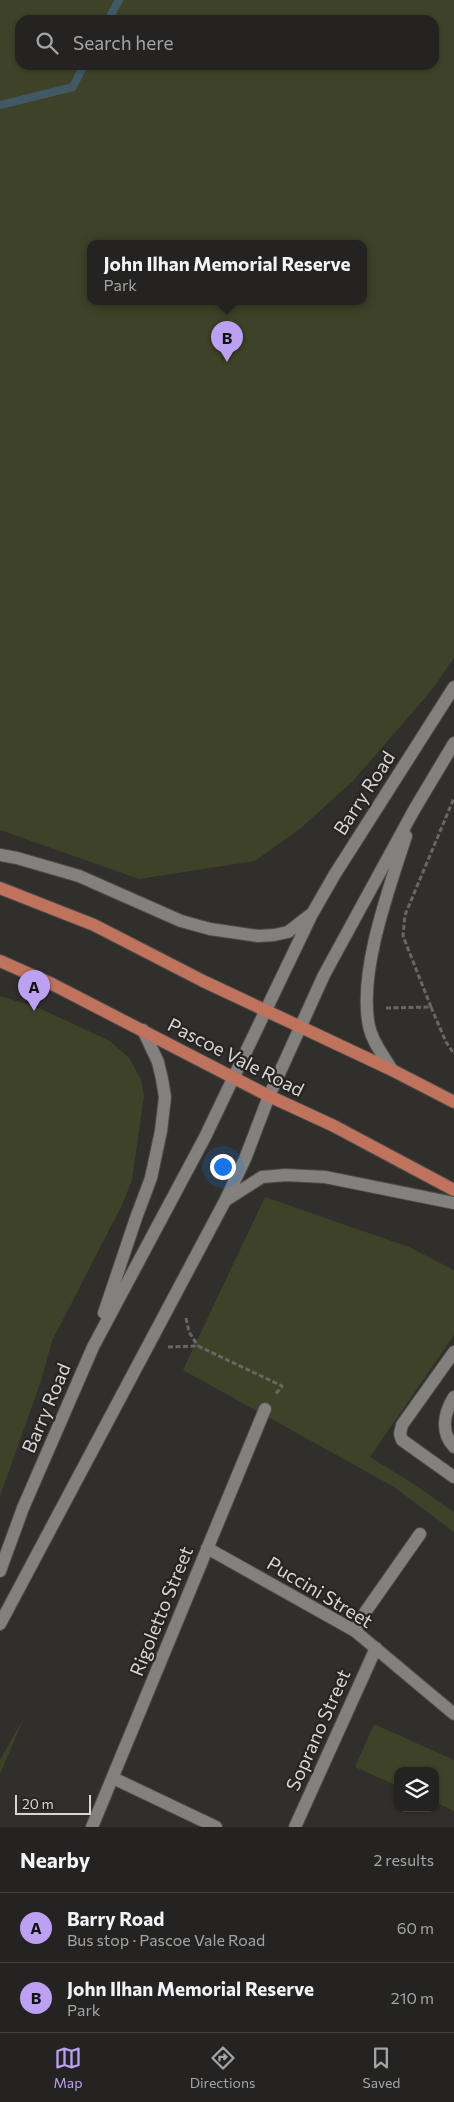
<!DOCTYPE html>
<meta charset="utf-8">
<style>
:root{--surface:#242321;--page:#302f2e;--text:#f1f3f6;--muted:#a3a4a5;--line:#41403f;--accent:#bca0f2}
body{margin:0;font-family:Commissioner,sans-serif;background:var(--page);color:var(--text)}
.controls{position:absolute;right:15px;bottom:15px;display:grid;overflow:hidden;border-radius:10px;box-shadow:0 1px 4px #0004}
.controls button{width:45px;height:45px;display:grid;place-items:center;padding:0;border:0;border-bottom:1px solid var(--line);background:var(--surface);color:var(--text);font:25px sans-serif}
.scale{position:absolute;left:15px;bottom:12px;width:76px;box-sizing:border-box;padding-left:5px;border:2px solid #d7d6d5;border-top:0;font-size:14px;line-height:18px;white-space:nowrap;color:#d7d6d5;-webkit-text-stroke:4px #262523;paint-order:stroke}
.you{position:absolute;left:222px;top:1166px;width:18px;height:18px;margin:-12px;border:4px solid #fff;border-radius:50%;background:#1a73e8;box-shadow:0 0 0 8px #1a73e833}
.badge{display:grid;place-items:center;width:32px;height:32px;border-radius:50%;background:var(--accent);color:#111;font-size:16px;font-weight:700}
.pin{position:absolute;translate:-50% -41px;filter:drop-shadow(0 1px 2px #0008)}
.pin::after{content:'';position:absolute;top:26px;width:18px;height:15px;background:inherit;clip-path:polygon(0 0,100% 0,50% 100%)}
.popup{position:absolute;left:87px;top:240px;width:280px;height:65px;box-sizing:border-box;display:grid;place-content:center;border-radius:10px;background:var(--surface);filter:drop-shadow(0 1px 4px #0005);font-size:16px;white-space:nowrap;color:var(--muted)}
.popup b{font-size:19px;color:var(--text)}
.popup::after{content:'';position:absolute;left:50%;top:100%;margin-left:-10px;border:10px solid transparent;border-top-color:var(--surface)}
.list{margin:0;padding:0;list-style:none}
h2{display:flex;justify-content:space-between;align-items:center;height:65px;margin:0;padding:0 20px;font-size:21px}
h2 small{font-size:16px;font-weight:400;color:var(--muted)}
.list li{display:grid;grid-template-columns:32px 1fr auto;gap:15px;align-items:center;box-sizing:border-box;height:70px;padding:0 20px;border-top:1px solid var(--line)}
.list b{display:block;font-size:19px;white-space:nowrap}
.list p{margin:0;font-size:16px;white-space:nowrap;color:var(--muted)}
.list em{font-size:16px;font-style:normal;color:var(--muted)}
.icon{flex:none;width:28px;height:28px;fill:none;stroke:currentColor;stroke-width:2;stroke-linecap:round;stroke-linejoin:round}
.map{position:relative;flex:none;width:454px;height:1827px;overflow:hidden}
.search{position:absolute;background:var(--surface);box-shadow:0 1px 4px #0004;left:15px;right:15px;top:15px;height:55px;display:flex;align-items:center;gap:12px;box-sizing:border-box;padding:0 18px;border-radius:15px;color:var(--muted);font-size:19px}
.sheet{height:205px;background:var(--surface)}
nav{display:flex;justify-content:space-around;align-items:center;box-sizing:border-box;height:70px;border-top:1px solid var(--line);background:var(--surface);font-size:14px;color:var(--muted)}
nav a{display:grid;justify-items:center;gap:2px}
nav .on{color:var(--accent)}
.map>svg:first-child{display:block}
.green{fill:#3e4228;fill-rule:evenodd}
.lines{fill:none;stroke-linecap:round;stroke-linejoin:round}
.stream{stroke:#405965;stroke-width:8}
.lane-casing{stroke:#4d4c4b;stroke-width:14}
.street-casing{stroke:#4d4c4b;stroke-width:14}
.secondary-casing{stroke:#4d4c4b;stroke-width:14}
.primary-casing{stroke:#4d4c4b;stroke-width:14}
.path{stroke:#686765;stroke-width:3;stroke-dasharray:5 2.5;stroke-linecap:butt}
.lane{stroke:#82817e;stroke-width:12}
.street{stroke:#82817e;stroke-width:12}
.secondary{stroke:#82817e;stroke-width:12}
.primary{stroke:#bf735d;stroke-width:12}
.labels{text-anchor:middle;stroke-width:4.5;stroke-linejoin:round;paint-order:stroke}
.street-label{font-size:19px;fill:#d7d6d5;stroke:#262523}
</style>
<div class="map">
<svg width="454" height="1827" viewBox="0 0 454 1827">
<rect width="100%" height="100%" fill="#302f2c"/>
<!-- green -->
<path class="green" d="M0,0H454V658L431,691L353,781L301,828L255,861L139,879L0,830ZM20,20H434V65H20ZM91,243H363V301H91Z
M0,996L41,1009L110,1041L129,1058L141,1079L144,1096L132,1180L122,1205L52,1341L41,1381L0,1496Z
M265,1197L409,1247L454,1270V1335L370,1457L412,1483L454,1512V1532L394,1487L183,1370Z
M24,1718L0,1774V1760Z
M374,1724L454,1760V1811L435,1802V1771H398V1786L355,1767Z"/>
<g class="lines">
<!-- stream -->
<path class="stream" d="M108,20L119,0
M0,105L73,87L84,65"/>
<!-- lane casing -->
<g class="lane-casing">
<path id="lane" d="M454,1352L402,1425L400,1434L402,1440L454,1477
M454,1397C444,1413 440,1432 454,1447"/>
</g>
<!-- street casing -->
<g class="street-casing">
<path id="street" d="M207,1548L355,1631L454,1714
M355,1631L366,1611L420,1534
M113,1778L216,1827
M92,1827L265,1409
M295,1827L376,1648"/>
</g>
<!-- secondary casing -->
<g class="secondary-casing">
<path id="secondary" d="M0,855L17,858L79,876L181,921L210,929L258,936L274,935L288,932L310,915
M392,1070C384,1056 372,1042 369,1026C358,972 389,889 406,836
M226,1200L262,1177L286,1175L325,1177L454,1203
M104,1313L136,1218L151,1178L161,1131L165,1097L162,1079L158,1062L143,1030
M0,1571L23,1508L93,1347L205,1137L312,914L335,874L454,687
M0,1624L225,1201L245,1159L269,1096L324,975L414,810L454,743"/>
</g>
<!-- primary casing -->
<g class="primary-casing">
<path id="primary" d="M0,888L94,925L203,981L392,1070L454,1102
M0,961L52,984L269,1096L334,1126L454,1190"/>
</g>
<!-- path -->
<path class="path" d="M431,1007L446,1042L454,1054
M386,1008L431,1007L403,936L405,915L454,798
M186,1318L189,1332L198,1346
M168,1347L198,1346L282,1386L275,1395"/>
<!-- lane -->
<use href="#lane" class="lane"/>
<!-- street -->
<use href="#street" class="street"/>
<!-- secondary -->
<use href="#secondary" class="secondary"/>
<!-- primary -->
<use href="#primary" class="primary"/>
</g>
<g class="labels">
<!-- street labels -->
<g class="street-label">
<text transform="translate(364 793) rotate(-57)" y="7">Barry Road</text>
<text transform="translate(236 1057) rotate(27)" y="7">Pascoe Vale Road</text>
<text transform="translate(46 1408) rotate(-67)" y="7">Barry Road</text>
<text transform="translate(320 1592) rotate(31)" y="7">Puccini Street</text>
<text transform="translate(161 1611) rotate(-68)" y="7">Rigoletto Street</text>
<text transform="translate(318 1730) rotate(-66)" y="7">Soprano Street</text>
</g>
</g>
</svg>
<div class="controls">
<button><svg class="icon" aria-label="layers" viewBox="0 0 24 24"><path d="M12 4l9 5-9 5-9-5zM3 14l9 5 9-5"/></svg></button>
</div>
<div class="scale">20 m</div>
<div class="you"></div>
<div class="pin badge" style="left:34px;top:1011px">A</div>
<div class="pin badge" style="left:227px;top:362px">B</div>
<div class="popup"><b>John Ilhan Memorial Reserve</b>Park</div>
<div class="search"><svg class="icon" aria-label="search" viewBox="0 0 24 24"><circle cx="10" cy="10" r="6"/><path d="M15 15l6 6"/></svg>Search here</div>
</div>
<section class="sheet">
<h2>Nearby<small>2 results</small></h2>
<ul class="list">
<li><span class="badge">A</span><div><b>Barry Road</b><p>Bus stop · Pascoe Vale Road</p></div><em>60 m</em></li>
<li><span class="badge">B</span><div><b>John Ilhan Memorial Reserve</b><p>Park</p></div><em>210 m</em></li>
</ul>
</section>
<nav>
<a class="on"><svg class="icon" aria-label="map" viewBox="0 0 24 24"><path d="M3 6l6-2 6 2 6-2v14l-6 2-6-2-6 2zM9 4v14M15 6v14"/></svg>Map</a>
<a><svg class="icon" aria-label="directions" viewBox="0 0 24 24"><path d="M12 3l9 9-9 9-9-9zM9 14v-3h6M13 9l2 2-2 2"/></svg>Directions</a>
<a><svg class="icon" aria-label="saved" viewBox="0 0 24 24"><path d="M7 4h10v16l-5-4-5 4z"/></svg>Saved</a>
</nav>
